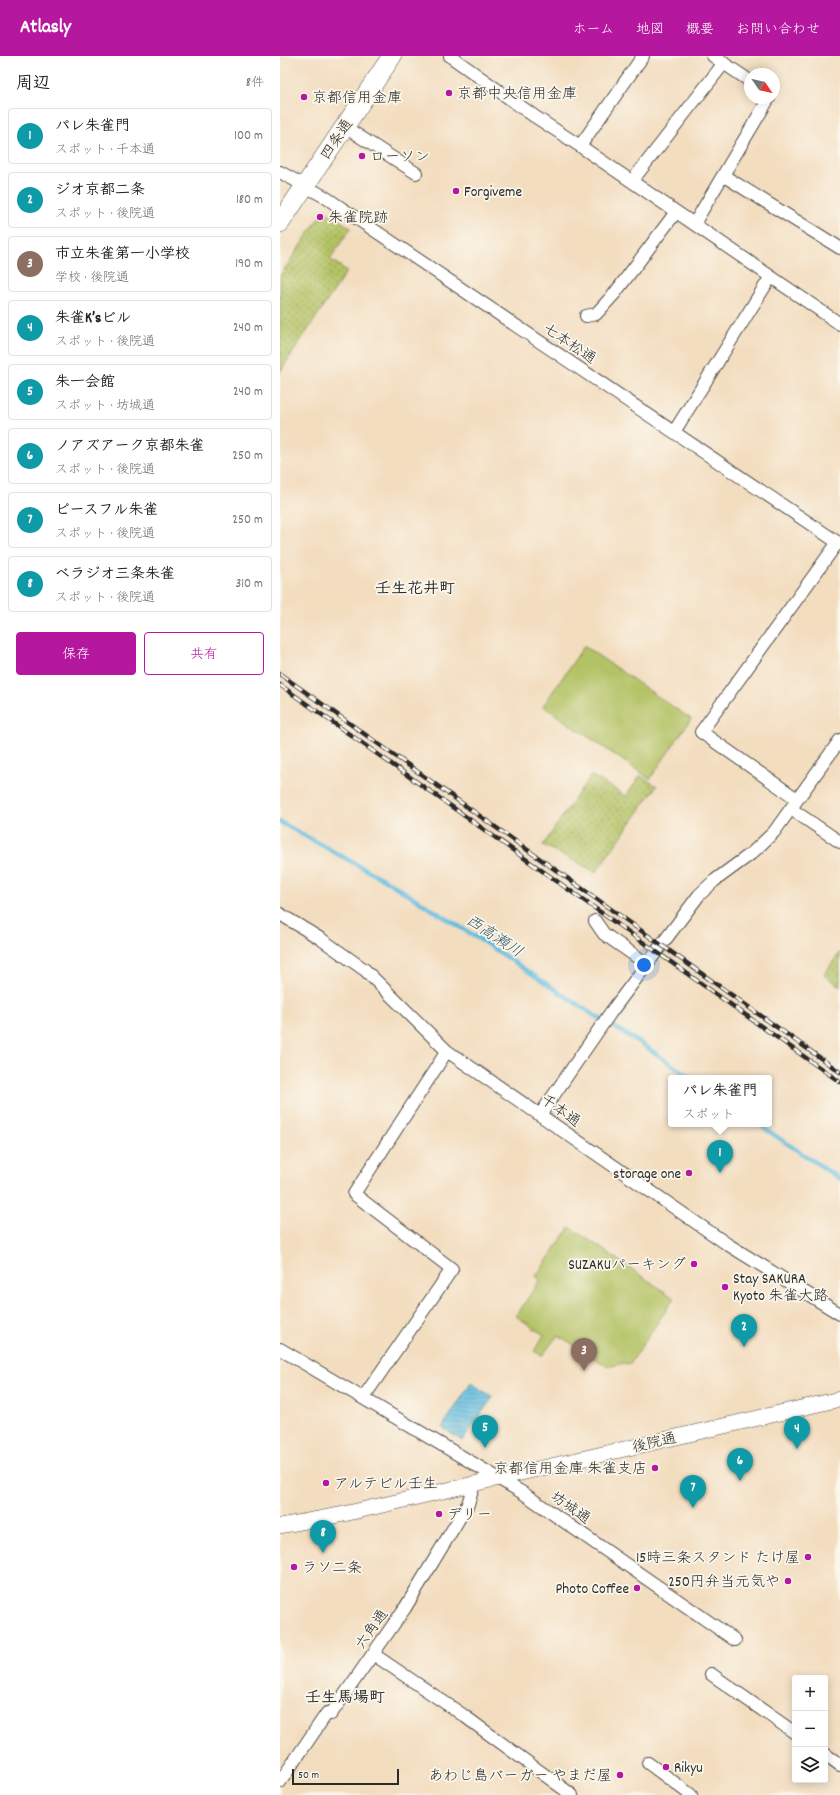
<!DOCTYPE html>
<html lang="ja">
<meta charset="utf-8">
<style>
:root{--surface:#fff;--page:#f2f2f2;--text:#202124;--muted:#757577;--line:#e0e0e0;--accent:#b5179e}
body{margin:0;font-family:Dekko,"Klee One",sans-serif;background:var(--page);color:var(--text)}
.controls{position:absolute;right:12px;bottom:12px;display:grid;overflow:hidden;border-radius:4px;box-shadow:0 2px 10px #0003}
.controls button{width:36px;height:36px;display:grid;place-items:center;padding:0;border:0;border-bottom:1px solid var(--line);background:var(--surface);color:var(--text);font:20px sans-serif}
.compass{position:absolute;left:464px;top:12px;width:36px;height:36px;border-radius:50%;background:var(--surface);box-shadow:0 2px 10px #0003;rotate:124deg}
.scale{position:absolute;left:12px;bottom:10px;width:107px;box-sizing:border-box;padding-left:4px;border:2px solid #2b2b2b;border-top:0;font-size:11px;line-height:14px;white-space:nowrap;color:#2b2b2b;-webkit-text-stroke:3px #fbf7ec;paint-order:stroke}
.you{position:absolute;left:364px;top:909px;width:14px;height:14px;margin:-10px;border:3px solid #fff;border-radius:50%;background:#1a73e8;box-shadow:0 0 0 6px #1a73e833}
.badge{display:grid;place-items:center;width:26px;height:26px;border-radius:50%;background:var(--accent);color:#fff;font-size:13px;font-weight:700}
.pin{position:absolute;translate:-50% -33px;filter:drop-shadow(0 1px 2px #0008)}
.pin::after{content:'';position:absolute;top:21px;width:14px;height:12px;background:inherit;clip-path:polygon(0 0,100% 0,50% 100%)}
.popup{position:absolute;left:388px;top:1019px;width:104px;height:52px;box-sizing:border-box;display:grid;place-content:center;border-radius:4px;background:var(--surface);filter:drop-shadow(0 1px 3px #0005);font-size:13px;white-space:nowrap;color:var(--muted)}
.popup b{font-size:15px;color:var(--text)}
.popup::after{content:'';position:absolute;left:50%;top:100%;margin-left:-8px;border:8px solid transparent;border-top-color:var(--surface)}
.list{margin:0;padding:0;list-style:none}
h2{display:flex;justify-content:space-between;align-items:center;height:52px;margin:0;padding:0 16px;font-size:17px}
h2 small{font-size:13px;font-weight:400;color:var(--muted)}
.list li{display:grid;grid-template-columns:26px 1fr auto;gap:12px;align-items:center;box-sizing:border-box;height:56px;margin:0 8px 8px;padding:0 8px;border:1px solid var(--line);border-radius:4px}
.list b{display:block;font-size:15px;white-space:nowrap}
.list p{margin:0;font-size:13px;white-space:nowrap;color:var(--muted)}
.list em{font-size:13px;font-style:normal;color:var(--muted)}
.actions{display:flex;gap:8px;padding:12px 16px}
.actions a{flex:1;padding:9px 0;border:1px solid var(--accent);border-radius:4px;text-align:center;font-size:14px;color:var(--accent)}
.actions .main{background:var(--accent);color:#fff}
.icon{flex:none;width:22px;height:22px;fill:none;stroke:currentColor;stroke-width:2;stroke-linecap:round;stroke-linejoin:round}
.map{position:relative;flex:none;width:560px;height:1739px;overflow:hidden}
header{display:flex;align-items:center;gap:24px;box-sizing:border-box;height:56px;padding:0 20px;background:var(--accent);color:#fff}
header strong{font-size:19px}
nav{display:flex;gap:22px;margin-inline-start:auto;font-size:14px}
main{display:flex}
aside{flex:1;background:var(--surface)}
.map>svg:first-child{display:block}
.green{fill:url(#green-dots);stroke:#6f7648}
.pitch{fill:#b3c265;stroke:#6f7648}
.water{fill:url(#water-rules);stroke:#467484}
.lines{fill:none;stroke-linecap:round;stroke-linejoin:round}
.stream{stroke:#60bcde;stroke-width:4.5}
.minor-casing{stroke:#494641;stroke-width:14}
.tertiary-casing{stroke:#494641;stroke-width:16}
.primary-casing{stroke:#494641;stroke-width:20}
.minor{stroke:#fff;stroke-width:12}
.tertiary{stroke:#fff;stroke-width:15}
.primary{stroke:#fff;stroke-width:19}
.rail-casing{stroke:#2b2b2b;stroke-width:4.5}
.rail{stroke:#fbf7ec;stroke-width:3;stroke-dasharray:9;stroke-linecap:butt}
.poi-dot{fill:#b5179e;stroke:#fbf7ec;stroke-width:1.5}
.labels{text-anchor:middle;stroke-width:3.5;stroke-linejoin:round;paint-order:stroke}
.poi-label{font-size:15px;fill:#2b2b2b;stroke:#fbf7ec;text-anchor:start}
.street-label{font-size:15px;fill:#2b2b2b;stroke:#fbf7ec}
.neighbourhood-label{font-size:16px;font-weight:bold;fill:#2b2b2b;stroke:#fbf7ec}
.water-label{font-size:16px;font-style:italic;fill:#3e5e6a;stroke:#fbf7ec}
</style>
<header>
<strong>Atlasly</strong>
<nav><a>ホーム</a><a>地図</a><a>概要</a><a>お問い合わせ</a></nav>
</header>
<main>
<aside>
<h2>周辺<small>8件</small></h2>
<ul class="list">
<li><span class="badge" style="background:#0f9aa8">1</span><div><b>パレ朱雀門</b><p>スポット · 千本通</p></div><em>100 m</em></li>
<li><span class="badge" style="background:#0f9aa8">2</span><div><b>ジオ京都二条</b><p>スポット · 後院通</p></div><em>180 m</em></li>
<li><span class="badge" style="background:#8d6e63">3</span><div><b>市立朱雀第一小学校</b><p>学校 · 後院通</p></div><em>190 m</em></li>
<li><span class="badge" style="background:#0f9aa8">4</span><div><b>朱雀K’sビル</b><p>スポット · 後院通</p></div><em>240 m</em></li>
<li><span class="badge" style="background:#0f9aa8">5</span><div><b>朱一会館</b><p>スポット · 坊城通</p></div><em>240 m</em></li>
<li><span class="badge" style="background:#0f9aa8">6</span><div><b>ノアズアーク京都朱雀</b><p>スポット · 後院通</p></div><em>250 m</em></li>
<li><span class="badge" style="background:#0f9aa8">7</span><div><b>ピースフル朱雀</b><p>スポット · 後院通</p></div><em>250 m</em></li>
<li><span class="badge" style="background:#0f9aa8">8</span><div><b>ベラジオ三条朱雀</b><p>スポット · 後院通</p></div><em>310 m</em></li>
</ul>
<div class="actions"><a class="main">保存</a><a>共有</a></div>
</aside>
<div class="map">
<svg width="560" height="1739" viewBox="0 0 560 1739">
<defs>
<pattern id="green-dots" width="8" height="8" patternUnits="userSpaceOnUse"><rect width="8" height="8" fill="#b3c265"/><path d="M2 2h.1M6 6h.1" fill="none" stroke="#929e53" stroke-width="1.8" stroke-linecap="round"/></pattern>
<pattern id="water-rules" width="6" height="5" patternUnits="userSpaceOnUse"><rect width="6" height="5" fill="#60bcde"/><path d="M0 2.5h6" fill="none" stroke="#4f99b4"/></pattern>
</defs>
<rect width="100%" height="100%" fill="#fbf7ec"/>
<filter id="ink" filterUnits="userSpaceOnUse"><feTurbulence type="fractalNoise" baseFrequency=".025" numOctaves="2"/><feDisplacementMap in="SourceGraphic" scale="8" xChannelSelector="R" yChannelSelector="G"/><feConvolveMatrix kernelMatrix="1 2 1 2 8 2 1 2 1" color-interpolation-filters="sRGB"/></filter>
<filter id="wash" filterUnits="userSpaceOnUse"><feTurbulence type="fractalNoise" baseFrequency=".012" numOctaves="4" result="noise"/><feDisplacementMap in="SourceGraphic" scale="16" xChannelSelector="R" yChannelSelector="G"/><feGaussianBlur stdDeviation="0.9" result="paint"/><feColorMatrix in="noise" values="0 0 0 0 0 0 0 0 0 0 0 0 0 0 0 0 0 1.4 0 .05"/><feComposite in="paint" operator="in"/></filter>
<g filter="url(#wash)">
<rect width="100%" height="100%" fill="#f3ddbf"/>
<!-- green -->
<path class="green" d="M44,154L71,172L50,203L67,215L0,316V220Z
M311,719L346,740L360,720L377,730L316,816L263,789Z
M560,896V931L544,919Z"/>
<!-- pitch -->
<path class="pitch" d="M304,590L411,663L370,723L263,650Z
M290,1171L394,1242L350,1308L344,1307L328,1311L278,1279L262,1300L254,1295L264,1279L236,1260L260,1224L256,1220Z"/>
<!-- water -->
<path class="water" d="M191,1327L213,1341L182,1385L162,1371Z"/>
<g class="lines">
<!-- stream -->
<path class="stream" d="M0,766L110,827L207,888L312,958L359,986L411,1022
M478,1068L560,1123"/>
</g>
</g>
<g filter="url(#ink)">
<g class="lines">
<!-- minor casing -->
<g class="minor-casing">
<path id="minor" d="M170,0L254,60L300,90L560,268
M433,0L470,25
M65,71L136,117
M300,90L363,0
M0,116L45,141L560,488
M444,120L560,192
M352,125L444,7
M414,168L489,42
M306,260L316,258L335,237L396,156
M394,376L490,222
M517,743L421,676L558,486
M511,753L560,786
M0,858L41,883L85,914L167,995L447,1188L560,1258
M315,865L324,878L367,908
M260,1059L331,956L419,839L434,825L472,797L494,776L560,684
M0,1293L243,1437L455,1584
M83,1342L172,1213L74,1138L167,995
M93,1598L183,1659L292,1739
M431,1618L515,1677
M545,1698L560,1709
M368,1707L411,1739
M0,1726L47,1657L51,1658L125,1552L188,1448L194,1428"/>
</g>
<!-- tertiary casing -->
<g class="tertiary-casing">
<path id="tertiary" d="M0,1470L64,1458L560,1343"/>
</g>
<!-- primary casing -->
<g class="primary-casing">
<path id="primary" d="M0,167L112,0"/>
</g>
<!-- minor -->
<use href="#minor" class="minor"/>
<!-- tertiary -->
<use href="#tertiary" class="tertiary"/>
<!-- primary -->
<use href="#primary" class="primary"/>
<!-- rail casing -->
<g class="rail-casing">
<path id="rail" d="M0,618L560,1016
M0,629L560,1026"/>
</g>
<!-- rail -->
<use href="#rail" class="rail"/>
</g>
</g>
<!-- markers -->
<g class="poi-dot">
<circle cx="169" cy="37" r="4"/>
<circle cx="24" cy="41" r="4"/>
<circle cx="82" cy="100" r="4"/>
<circle cx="176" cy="135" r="4"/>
<circle cx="40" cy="161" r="4"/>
<circle cx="409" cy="1117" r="4"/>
<circle cx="414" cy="1208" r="4"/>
<circle cx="445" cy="1231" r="4"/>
<circle cx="375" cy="1412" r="4"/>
<circle cx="46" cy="1427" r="4"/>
<circle cx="159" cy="1458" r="4"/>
<circle cx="528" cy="1501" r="4"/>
<circle cx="14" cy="1511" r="4"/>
<circle cx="508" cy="1525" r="4"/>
<circle cx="357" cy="1532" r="4"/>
<circle cx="386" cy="1711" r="4"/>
<circle cx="340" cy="1719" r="4"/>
</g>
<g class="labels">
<!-- poi labels -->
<g class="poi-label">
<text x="177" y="42">京都中央信用金庫</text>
<text x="32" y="46">京都信用金庫</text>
<text x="90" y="105">ローソン</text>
<text x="184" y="140">Forgiveme</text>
<text x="48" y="166">朱雀院跡</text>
<text x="401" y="1122" text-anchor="end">storage one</text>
<text x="406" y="1213" text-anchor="end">SUZAKUパーキング</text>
<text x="453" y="1227">Stay SAKURA<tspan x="453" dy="17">Kyoto 朱雀大路</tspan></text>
<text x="367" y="1417" text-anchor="end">京都信用金庫 朱雀支店</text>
<text x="54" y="1432">アルテビル壬生</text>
<text x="167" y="1463">デリー</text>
<text x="520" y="1506" text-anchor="end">15時三条スタンド たけ屋</text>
<text x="22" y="1516">ラソ二条</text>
<text x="500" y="1530" text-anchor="end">250円弁当元気や</text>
<text x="349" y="1537" text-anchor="end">Photo Coffee</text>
<text x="394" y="1716">Rikyu</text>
<text x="332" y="1724" text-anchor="end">あわじ島バーガー やまだ屋</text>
</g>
<!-- street labels -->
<g class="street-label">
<text transform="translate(56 83) rotate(-56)" y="5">四条通</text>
<text transform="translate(290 287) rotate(34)" y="5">七本松通</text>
<text transform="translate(281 1054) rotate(35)" y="5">千本通</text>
<text transform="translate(374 1386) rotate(-13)" y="5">後院通</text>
<text transform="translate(291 1451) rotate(35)" y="5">坊城通</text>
<text transform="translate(91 1573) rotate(-55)" y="5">六角通</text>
</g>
<!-- neighbourhood labels -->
<g class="neighbourhood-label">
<text x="135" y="537">壬生花井町</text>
<text x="65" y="1646">壬生馬場町</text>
</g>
<!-- water labels -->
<g class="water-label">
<text transform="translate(215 879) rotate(33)" y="6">西高瀬川</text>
</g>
</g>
</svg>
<div class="controls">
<button>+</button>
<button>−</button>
<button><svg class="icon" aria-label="layers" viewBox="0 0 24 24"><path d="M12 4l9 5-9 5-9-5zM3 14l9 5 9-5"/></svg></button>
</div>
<svg class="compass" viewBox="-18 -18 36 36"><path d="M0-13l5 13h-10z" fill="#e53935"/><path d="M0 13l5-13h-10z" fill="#757577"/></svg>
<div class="scale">50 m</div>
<div class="you"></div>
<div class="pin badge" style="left:440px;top:1117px;background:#0f9aa8">1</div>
<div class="popup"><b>パレ朱雀門</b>スポット</div>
<div class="pin badge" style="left:464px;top:1291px;background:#0f9aa8">2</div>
<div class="pin badge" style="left:304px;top:1315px;background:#8d6e63">3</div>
<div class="pin badge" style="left:517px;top:1393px;background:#0f9aa8">4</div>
<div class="pin badge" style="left:205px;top:1392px;background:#0f9aa8">5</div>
<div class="pin badge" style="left:460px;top:1425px;background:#0f9aa8">6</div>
<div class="pin badge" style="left:413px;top:1452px;background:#0f9aa8">7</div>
<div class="pin badge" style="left:43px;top:1497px;background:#0f9aa8">8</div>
</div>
</main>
